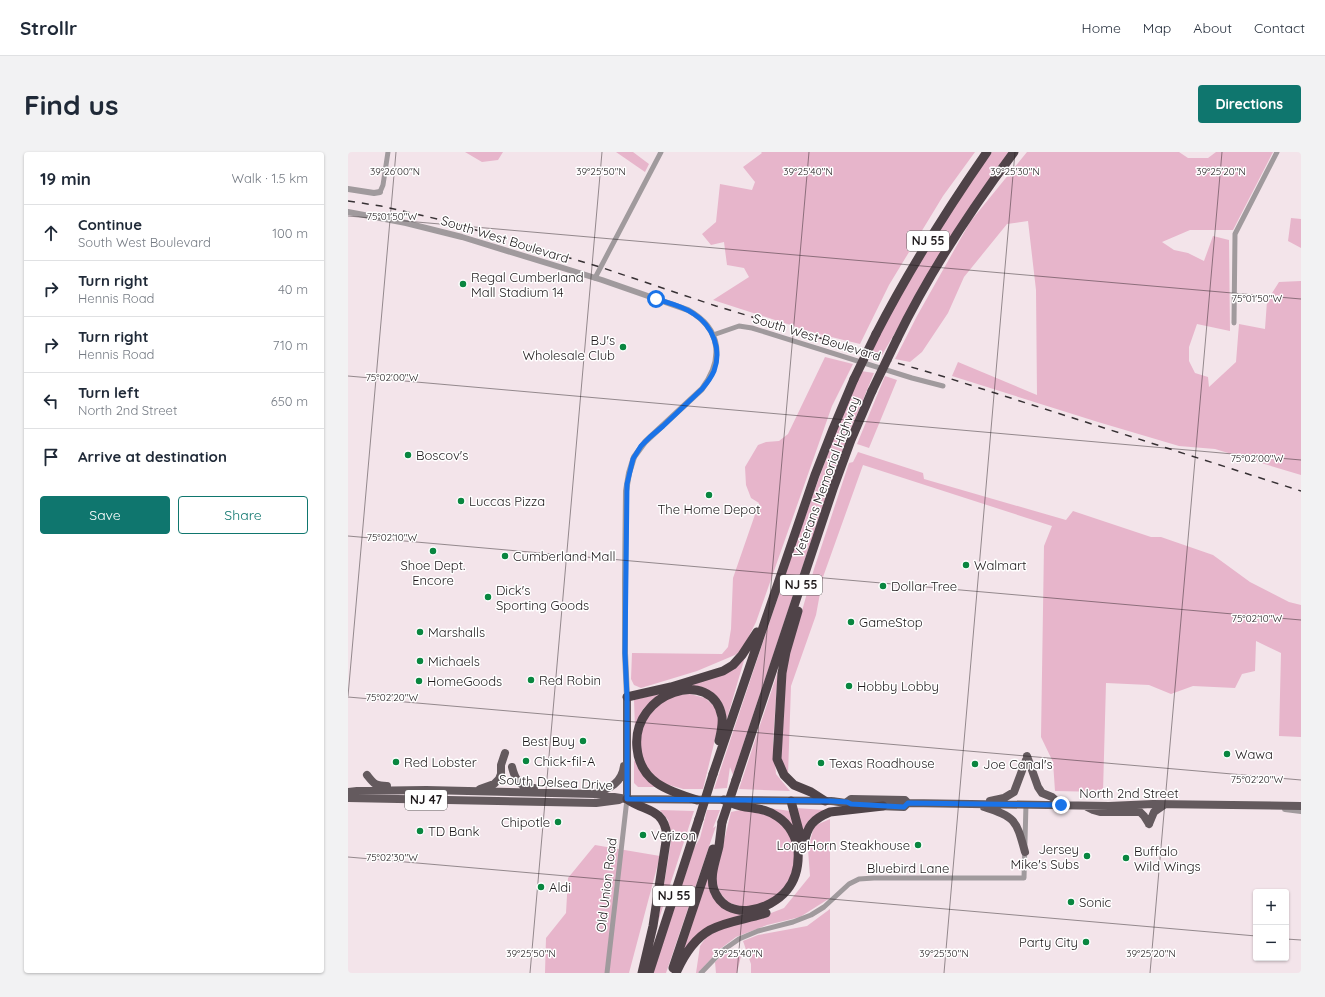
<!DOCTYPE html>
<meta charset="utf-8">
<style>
:root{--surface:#fff;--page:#f2f2f3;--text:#1f2937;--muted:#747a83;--line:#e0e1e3;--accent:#0f766e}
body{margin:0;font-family:Quicksand,sans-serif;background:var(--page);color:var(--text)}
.controls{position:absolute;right:12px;bottom:12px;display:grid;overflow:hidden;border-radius:4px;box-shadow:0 1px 3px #0004}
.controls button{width:36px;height:36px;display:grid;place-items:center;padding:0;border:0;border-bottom:1px solid var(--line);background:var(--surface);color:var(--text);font:20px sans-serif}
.stop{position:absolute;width:12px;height:12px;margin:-9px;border:3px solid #1a73e8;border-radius:50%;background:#fff}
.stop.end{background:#1a73e8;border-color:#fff;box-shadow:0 1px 4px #0008}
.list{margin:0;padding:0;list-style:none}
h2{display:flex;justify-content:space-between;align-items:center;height:52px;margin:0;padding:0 16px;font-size:17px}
h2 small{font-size:13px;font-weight:400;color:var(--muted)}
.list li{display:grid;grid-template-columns:26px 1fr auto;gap:12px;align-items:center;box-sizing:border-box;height:56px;padding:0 16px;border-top:1px solid var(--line)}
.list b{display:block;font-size:15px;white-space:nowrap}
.list p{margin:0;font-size:13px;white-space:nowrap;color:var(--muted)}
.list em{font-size:13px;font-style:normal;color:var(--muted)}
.actions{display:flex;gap:8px;padding:12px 16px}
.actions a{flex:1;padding:9px 0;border:1px solid var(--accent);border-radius:4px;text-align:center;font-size:14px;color:var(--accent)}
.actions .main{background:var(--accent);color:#fff}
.icon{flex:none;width:22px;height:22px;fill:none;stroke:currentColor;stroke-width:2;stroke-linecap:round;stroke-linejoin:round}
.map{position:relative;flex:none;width:953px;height:821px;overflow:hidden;border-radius:4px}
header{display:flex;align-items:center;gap:24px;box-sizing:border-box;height:56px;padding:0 20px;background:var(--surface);border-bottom:1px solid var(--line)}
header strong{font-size:19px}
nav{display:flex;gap:22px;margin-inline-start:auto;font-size:14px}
.intro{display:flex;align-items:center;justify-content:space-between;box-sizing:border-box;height:96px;padding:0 24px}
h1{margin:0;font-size:28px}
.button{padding:10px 18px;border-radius:4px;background:var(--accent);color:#fff;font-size:14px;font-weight:700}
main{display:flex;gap:24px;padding:0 24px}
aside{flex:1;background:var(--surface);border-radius:4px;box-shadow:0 1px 3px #0004}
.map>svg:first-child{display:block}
.green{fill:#e7b5cb}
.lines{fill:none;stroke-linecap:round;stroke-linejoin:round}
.minor{stroke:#a09a9d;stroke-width:5}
.tertiary{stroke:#a09a9d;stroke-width:6}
.primary{stroke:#645a5e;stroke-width:8}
.motorway{stroke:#4f4348;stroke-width:9}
.rail{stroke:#373134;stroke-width:1.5;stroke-dasharray:7 7;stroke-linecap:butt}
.motorway-bridge{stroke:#4f4348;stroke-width:9}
.route{stroke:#1a73e8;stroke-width:5}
.ticks{fill:none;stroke:#1e191b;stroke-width:1;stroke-opacity:0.45}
.poi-dot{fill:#098640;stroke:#fff;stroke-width:1.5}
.labels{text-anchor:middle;stroke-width:3;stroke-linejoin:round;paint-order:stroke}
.shield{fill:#fff;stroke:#625e5f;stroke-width:1}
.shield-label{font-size:12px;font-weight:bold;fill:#1e191b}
.street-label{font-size:13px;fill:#1e191b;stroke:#fff}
.poi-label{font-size:13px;fill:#1e191b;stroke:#fff;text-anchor:start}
.ticks-label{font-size:10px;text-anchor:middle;fill:#1e191b;stroke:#fff;stroke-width:3;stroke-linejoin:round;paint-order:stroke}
</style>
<header>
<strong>Strollr</strong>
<nav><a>Home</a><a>Map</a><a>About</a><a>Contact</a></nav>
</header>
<div class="intro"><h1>Find us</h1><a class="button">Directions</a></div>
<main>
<aside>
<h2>19 min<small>Walk · 1.5 km</small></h2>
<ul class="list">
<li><svg class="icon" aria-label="ahead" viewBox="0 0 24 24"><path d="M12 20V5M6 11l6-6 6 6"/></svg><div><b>Continue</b><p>South West Boulevard</p></div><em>100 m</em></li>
<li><svg class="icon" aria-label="right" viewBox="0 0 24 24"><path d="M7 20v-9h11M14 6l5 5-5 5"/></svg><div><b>Turn right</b><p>Hennis Road</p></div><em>40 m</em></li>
<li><svg class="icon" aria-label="right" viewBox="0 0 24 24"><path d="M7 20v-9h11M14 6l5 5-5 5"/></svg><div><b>Turn right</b><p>Hennis Road</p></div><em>710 m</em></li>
<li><svg class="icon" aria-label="left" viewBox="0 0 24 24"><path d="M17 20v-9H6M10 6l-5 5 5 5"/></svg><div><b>Turn left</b><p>North 2nd Street</p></div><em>650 m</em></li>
<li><svg class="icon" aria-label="arrive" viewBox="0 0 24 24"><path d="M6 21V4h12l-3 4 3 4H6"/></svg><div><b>Arrive at destination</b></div></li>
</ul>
<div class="actions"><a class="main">Save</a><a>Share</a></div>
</aside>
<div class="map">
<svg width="953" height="821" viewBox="0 0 953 821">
<rect width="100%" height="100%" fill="#f3e4ea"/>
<!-- green -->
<path class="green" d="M117,0H155L150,8L134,10Z
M268,0H285L301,12L297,20Z
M413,0H627L595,44L541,133L512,192L467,181L365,148L401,125L396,116L379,113L376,90L363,93L354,82L368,70L372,32L404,38L407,30L395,15L414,1Z
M644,0H662L551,174L534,203L524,200L539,167L612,42Z
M679,0H831L840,6H860L868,0H925L885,78H842L814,90L826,98L840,101L856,109L865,84L881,88L882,179L849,172L841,195V209L847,221L860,225L861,235L888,210L891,172L917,177L919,149L931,130L953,129V323L867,297L831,294L750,270L604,224L610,210L689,243L688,138L680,69L659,72L616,125L600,161L574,200L562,210L547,207L569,164L622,70Z
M943,66L953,67V96L940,89Z
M477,205L505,212L484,254L408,470L394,498L387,503L349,519L293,536L286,533L283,527L284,501L374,502L380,495L383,477L385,426L411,351L403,346L398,333L397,315L410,293L418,290L431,289L440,282Z
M513,219L526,221L489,311L385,623L382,615L379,636L366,637L452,379L497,254Z
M537,224L549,228L521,296L509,292Z
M510,300L575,321L576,327L718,368L725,359L803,385H813L865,403L902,430L941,450L953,453V585L931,584L933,501L908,489L907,519L894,522L887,536L845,534L823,542L801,533L758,531L755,640L707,639L705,610L693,585L696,394L704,374L515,313L475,425L468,463L443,534L440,623L433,607L438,517L444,488L449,476L466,417L501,311L505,310Z
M397,505L378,570L375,558L338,533Z
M430,519L425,589L428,622L442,639L391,637Z
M314,541L295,557L287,578L286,548Z
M342,542L357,546L367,555L371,571L355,637H335L311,630L301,620L292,604L291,584L301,558L327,543Z
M286,608L307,635H290L286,631Z
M421,656L442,659L448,680Z
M448,656L476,658L461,668L455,678Z
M312,658L346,659L310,770L324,683L320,668Z
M359,658H372L365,676L368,674L318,821H305L346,696L352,686Z
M392,658L420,661L435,674L446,691L447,709L443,727L431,741L413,753L395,756L380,750L372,741L367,726L383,660Z
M482,667V746L452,765L419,773L388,785L372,797L350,821H348L352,794L359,784L376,776L410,766L436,756L462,724L460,698L466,674Z
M247,693L312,704L281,821H197L198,786L218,761L220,726Z
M359,725L373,754L396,764L377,768L354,778L333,802Z
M482,757V821H403V812L395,789L410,783L459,774Z
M382,796L393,804L389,821H368L367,810Z"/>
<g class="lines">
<!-- minor -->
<path class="minor" d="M32,40L35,33L40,0
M247,126L313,0
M886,171L887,82L929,0
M365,183L391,174L404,176L564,226L595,234
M259,821L279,647
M353,821L374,799L391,787L410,779L445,770L463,763L476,755L501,732L511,727L526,726H676L678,652"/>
<!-- tertiary -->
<path class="tertiary" d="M0,37L26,41L32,40
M0,60L58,71L114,85L254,128L340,158C374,177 376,208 354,237L297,290L286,305L281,321L278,339L277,428V501L279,545
M937,657L953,659"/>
<!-- primary -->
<path class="primary" d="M279,545V647
M679,604L690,635L694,641L704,645L713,653
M164,615C167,628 172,635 186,636
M19,623C26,632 27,634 39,634
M132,637L146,632L151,627L153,622V613L157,601
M0,640L9,639L78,638L247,642L279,647L483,649C495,650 505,653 517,653
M247,642C262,636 274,631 276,614
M0,646L248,651L271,648
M642,649L656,646L666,640L678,608
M499,650L503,647L557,648L560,651L761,654L805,652L953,654
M530,654L556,655L560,651
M636,655C668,665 668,668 677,700
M739,655L745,658L752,660H792L796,664L801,672
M801,672L806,660L816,653"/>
<!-- motorway -->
<path class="motorway" d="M528,182C561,118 598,59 639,0
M549,187C581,121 622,59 666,0
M450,459L438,500L434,521L429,607L436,623L446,633L463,640L477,649
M279,545L323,535L375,519L385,513L394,503L409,480
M365,622L467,323L485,277L506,227
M388,628L485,337L503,288L524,239
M279,647C297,660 315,655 319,683L305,774L294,821
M349,648C320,639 292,630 289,596C283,540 365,514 374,565C375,573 373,581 371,589
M443,649L455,694
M374,670C373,678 372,686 371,694C368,708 361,724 366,738C379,771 422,759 439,738C448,727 451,712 450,698C448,685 441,672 430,665C418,656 406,657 393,654C387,653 381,650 376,648
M456,692C459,674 465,667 482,660L535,654
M325,816L365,697
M301,821L351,667
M328,821C335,805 346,787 362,778C379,769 400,767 418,761"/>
<!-- rail -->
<path class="rail" d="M0,49L33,54L98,69L252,115L368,154L467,184L495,195L597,225L953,339"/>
<!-- motorway-bridge -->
<path class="motorway-bridge" d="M506,227L528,182
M524,239L549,187
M351,667L365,622
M374,670L388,628"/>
</g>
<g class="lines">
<!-- route -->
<path class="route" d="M308,147C321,151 335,154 346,162C365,174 374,198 366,219C363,226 359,231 354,237L315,274L302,285L293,294L285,307L279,332L277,501L279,545V647L483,649L499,650L503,652L556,655L560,651L713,653"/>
</g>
<!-- ticks -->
<path class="ticks" d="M0,64L953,147M0,224L953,308M0,384L953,468M0,544L48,0M0,545L953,628M0,705L908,784M938,787L953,788M182,821L254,0M389,821L461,0M596,821L667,0M802,821L874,0"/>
<!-- markers -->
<g class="poi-dot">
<circle cx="115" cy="132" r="4"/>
<circle cx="275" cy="195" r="4"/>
<circle cx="60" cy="303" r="4"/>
<circle cx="361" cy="343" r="4"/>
<circle cx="113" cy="349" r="4"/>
<circle cx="85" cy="399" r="4"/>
<circle cx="157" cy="404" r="4"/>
<circle cx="618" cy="413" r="4"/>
<circle cx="535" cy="434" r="4"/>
<circle cx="140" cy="445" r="4"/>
<circle cx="503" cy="470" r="4"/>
<circle cx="72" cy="480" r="4"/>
<circle cx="72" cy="509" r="4"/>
<circle cx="183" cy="528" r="4"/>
<circle cx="71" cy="529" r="4"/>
<circle cx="501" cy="534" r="4"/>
<circle cx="235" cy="589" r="4"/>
<circle cx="879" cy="602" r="4"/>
<circle cx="178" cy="609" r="4"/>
<circle cx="48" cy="610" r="4"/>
<circle cx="473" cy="611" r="4"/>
<circle cx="627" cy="612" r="4"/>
<circle cx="210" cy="670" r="4"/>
<circle cx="72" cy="679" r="4"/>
<circle cx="295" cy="683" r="4"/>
<circle cx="570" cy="693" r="4"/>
<circle cx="739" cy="704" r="4"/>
<circle cx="778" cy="706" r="4"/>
<circle cx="193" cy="735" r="4"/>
<circle cx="723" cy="750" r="4"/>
<circle cx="738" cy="790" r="4"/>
</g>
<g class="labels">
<!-- shield labels -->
<g class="shield">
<rect x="559" y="79" width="42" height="20" rx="3"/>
<rect x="432" y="423" width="42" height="20" rx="3"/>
<rect x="57" y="638" width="42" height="20" rx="3"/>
<rect x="305" y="734" width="42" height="20" rx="3"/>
</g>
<g class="shield-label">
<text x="580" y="93">NJ 55</text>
<text x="453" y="437">NJ 55</text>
<text x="78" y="652">NJ 47</text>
<text x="326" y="748">NJ 55</text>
</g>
<!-- street labels -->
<g class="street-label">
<text transform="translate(157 87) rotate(17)" y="5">South West Boulevard</text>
<text transform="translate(469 185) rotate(17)" y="5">South West Boulevard</text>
<text transform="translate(478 325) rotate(-70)" y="5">Veterans Memorial Highway</text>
<text transform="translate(208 630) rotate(3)" y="5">South Delsea Drive</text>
<text x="781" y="646">North 2nd Street</text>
<text x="560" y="721">Bluebird Lane</text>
<text transform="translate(258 733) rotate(-83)" y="5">Old Union Road</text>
</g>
<!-- poi labels -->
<g class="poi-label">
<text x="123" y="130">Regal Cumberland<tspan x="123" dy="15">Mall Stadium 14</tspan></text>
<text x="267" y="193" text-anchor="end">BJ's<tspan x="267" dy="15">Wholesale Club</tspan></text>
<text x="68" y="308">Boscov's</text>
<text x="121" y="354">Luccas Pizza</text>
<text x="361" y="362" text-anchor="middle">The Home Depot</text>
<text x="165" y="409">Cumberland Mall</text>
<text x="85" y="418" text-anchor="middle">Shoe Dept.<tspan x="85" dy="15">Encore</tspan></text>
<text x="626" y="418">Walmart</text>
<text x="543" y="439">Dollar Tree</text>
<text x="148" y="443">Dick's<tspan x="148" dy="15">Sporting Goods</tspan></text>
<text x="511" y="475">GameStop</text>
<text x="80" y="485">Marshalls</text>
<text x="80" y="514">Michaels</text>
<text x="191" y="533">Red Robin</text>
<text x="79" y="534">HomeGoods</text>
<text x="509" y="539">Hobby Lobby</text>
<text x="227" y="594" text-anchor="end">Best Buy</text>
<text x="887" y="607">Wawa</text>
<text x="186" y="614">Chick-fil-A</text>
<text x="56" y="615">Red Lobster</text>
<text x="481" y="616">Texas Roadhouse</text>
<text x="635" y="617">Joe Canal's</text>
<text x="202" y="675" text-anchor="end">Chipotle</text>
<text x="80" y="684">TD Bank</text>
<text x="303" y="688">Verizon</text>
<text x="562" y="698" text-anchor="end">LongHorn Steakhouse</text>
<text x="731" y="702" text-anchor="end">Jersey<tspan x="731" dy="15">Mike's Subs</tspan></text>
<text x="786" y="704">Buffalo<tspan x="786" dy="15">Wild Wings</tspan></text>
<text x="201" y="740">Aldi</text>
<text x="731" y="755">Sonic</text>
<text x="730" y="795" text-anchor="end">Party City</text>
</g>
</g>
<g class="ticks-label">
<text x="253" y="23">39°25'50"N</text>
<text x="460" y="23">39°25'40"N</text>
<text x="667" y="23">39°25'30"N</text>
<text x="873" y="23">39°25'20"N</text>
<text x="47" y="23">39°26'00"N</text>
<text x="44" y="68">75°01'50"W</text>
<text x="909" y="150">75°01'50"W</text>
<text x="44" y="229">75°02'00"W</text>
<text x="909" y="310">75°02'00"W</text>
<text x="44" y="389">75°02'10"W</text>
<text x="909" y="470">75°02'10"W</text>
<text x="44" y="549">75°02'20"W</text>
<text x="909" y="631">75°02'20"W</text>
<text x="44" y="709">75°02'30"W</text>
<text x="183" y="805">39°25'50"N</text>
<text x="390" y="805">39°25'40"N</text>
<text x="596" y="805">39°25'30"N</text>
<text x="803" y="805">39°25'20"N</text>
</g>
</svg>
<div class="controls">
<button>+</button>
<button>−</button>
</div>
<div class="stop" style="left:308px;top:147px"></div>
<div class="stop end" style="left:713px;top:653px"></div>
</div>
</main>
